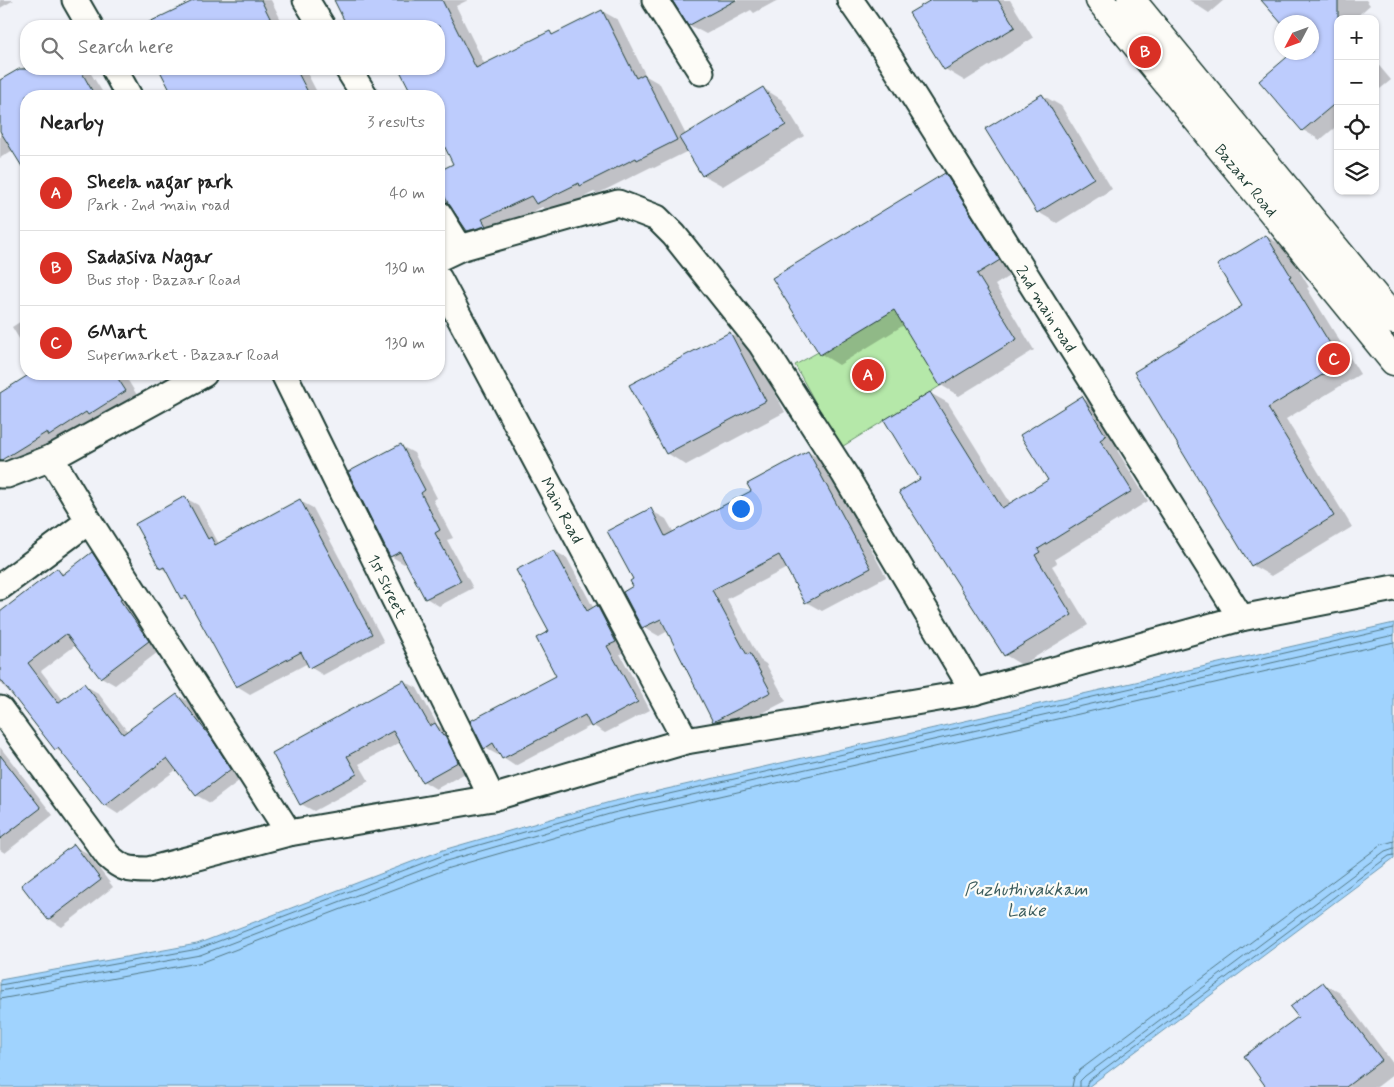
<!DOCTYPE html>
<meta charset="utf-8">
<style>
:root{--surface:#fff;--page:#f6f6f6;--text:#222;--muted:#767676;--line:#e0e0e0;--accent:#d93025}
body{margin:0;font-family:Mynerve,sans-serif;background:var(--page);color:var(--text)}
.controls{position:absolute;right:15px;top:15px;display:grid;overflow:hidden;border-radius:10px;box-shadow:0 1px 4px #0004}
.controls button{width:45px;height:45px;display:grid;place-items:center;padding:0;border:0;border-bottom:1px solid var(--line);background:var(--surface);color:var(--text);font:25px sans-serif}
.compass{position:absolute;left:1274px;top:15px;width:45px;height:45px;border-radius:50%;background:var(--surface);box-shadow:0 1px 4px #0004;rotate:229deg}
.you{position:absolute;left:740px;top:508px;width:18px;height:18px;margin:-12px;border:4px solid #fff;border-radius:50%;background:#1a73e8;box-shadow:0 0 0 8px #1a73e833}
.badge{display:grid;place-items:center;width:32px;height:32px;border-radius:50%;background:var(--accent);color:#fff;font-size:16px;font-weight:700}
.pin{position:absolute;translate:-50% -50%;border:2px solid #fff;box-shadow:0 1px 5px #0006}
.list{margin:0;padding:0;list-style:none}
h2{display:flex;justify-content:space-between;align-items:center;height:65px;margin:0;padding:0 20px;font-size:21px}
h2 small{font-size:16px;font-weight:400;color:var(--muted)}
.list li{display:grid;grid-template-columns:32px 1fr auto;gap:15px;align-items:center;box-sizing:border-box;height:75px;padding:0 20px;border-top:1px solid var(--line)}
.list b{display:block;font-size:19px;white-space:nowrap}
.list p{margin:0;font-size:16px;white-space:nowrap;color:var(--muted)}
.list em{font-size:16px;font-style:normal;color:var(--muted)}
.icon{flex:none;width:28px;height:28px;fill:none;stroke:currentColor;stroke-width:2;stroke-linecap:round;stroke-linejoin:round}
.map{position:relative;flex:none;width:1394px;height:1087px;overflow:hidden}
.search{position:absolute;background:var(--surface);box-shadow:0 1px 4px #0004;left:20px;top:20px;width:425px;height:55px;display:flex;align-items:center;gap:12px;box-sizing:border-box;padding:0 18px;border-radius:20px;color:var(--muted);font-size:19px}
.panel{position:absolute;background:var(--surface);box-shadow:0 1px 4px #0004;left:20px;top:90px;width:425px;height:290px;border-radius:20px}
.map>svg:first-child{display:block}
.green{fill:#b5e8a9;stroke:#6a926e}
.water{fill:#a0d3fe;stroke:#6c97ad}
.shadow{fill:#0003}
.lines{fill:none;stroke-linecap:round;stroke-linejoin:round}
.shore{stroke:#537985;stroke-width:1}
.building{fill:#bdccfd;stroke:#1f3d34}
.minor-casing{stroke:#1f3d34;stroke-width:29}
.secondary-casing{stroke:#1f3d34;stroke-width:31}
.minor{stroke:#fdfcf7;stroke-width:25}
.secondary{stroke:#fdfcf7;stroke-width:28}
.labels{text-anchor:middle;stroke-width:4.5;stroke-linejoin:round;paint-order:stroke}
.street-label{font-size:16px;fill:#1f3d34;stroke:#fdfcf7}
.water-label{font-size:18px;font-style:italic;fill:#395b5c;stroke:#fdfcf7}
</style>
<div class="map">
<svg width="1394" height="1087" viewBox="0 0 1394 1087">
<rect width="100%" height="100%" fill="#f0f2f8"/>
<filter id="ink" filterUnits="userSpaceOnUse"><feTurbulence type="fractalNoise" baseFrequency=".02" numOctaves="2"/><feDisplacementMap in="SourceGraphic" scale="10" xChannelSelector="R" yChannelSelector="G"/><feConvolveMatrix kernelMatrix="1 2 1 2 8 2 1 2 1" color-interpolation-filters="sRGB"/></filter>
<g filter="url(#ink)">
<!-- green -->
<path class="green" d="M899,307L940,386L840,448L795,365Z"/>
<!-- water -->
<path class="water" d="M1394,623V858L1088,1087H0V980L197,944L443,850L610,802Z"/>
<!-- shadow -->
<path class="shadow" d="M0,0H14L0,8Z
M198,0H271L284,26H144Z
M335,0H468L456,6L485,65L550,33L554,35L602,11L618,20L646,76L660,84L686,135L763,88L782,100L804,136L723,186L703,175L688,151L654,168L651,167L597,194L594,192L553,213L542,207L498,229L484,240L467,230L449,203L439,182V172L455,164L439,132V96H415L401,69H439V26H348Z
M674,0H778L754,13L751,10L706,34L689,25Z
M933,0H1010L1033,38L965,81L945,69L911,14Z
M1189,0H1224L1209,13Z
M1263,0H1366L1370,5L1354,19H1338V125L1320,140L1303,130L1312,52V22H1282Z
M1375,61L1391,80L1375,93Z
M26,66V69H88L105,96H26V171L13,150L0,158V82Z
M161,69H305L319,96H180L172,81L165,77Z
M329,93L334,96H323Z
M1042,95L1061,106L1112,189L1057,223L1038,212Z
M945,175L963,185L1017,271L995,285L1034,350L959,396L941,385L904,325L839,365L821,354Z
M1266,236L1285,247L1309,287L1307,288L1360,374L1286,419L1352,527L1271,576L1252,565L1135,372L1243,306Z
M26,318V350L12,327Z
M730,333L749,344L785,412L686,465L667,453Z
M33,374H124L140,400L22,466L6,457L0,447V394Z
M930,393L948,403L1011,504L1050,481L1082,398L1100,408L1123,446L1117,450L1148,501L1055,559L1057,563L1052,566L1088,625L1022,665L1005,655L922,480Z
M401,446L414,453L437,498L433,500L453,538L447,540L473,588L439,606L426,598L407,562L404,564L391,556Z
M808,452L824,461L886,577L822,611L806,602L787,568L727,599L760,660L766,664L786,701L730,730L714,721L668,631L659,636L643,627L635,580L650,510L666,519L674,533L752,492Z
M185,498L198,505L219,544L300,501L313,508L384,642L323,675L310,667L308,663L250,694L237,686L192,604L182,598L168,572L161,568Z
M554,551L567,558L594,609L597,607L610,614L629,649L620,654L650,710L605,733L592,725L515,766L503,758L500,754L498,755L485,748L558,676L551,631Z
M92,554L106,562L162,649L115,685L101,677L76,645L41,671L63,700L84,685L98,693L128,732L177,695L191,703L225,748L244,777L210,803L196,795L177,769L118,814L104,805L64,754L56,749L12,692L5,688L0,681V613L57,570L65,574Z
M404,681L417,688L438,726L448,732L471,770L436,789L423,781L401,742L359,764L369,781L314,811L301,804Z
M0,747L53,815L5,853L0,850Z
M74,846L87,853L113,887L62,927L49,919Z
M1323,983L1340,993L1394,1065V1074L1377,1087H1268Z"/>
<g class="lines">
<!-- shore -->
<path class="shore" d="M0,985L198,949L444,855L612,807L1394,628
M0,991L200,955L446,861L613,813L1394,635
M0,999L203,962L449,868L615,820L1394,642
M1072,1087L1074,1077L1080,1070L1381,845L1394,841
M1080,1087V1081L1085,1076L1385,851L1394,848
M1086,1087L1088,1081L1389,856L1394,855"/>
</g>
<!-- building -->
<path class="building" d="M195,0H261L271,20L258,26H141Z
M334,0H442L476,68L550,31L552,35L602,10L636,78L644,74L677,140L637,160L636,158L580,186L579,183L536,204L531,196L482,219L486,226L467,231L448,203L439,185V171L453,164L439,135V96H413L399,69H439V26H347Z
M672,0H736L688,26Z
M931,0H998L1015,27L944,70L909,13Z
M1261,0H1338V101L1302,131L1259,81L1293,52H1312V22H1282V24Z
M19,69H80L95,96H26V173L0,131V80Z
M159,69H296L310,96H173Z
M763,87L786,125L702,176L679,138Z
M1042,94L1094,178L1037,213L985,129Z
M945,173L1000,260L977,274L1017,339L940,386L894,310L820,355L772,278Z
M1266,235L1291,276L1289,277L1342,363L1268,408L1334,516L1251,566L1134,372L1242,306L1217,265Z
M730,332L766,401L666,454L629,385Z
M30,374H115L126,391L88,415L86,412L49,436L47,432L0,461V393Z
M930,392L1002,508L1048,480L1020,435L1082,396L1106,436L1100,440L1132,491L1038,549L1040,552L1035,555L1072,615L1004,656L899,492L920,479L884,420Z
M401,444L425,490L421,493L440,530L435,533L461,581L425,599L400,552L390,557L348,472Z
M808,451L871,568L805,603L779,555L712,590L747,655L750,653L771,692L713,722L661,619L642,628L623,592L633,586L630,581L633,579L607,531L651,508L665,536L751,491L747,484Z
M185,496L208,539L211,537L215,545L300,499L372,634L309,668L301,652L236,687L186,596L181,599L164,567L160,569L135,524Z
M554,550L587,611L597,605L616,642L607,646L638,702L591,727L585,715L502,759L493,743L484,749L470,721L556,676L536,638L549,631L516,570Z
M92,552L122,599L120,600L149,641L100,678L66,634L28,663L58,703L84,683L123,734L177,694L212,739L231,769L196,796L167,758L104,806L58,748L55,750L0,679V612L57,568L62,575Z
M404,680L430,726L435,723L443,736L445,735L458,762L422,782L393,731L347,756L357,774L300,805L272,753Z
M0,755L41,808L0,839Z
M74,844L101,880L48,920L21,885Z
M1323,982L1382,1060L1346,1087H1266L1244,1056L1298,1017L1290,1007Z"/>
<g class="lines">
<!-- minor casing -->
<g class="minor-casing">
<g id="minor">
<path d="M75,0L90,26"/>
<path d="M306,0L322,26"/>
<path d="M655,0L701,72"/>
<path id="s1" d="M850,0L884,49L1241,618"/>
<path d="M114,69L129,96"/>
<path d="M348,69L365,96"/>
<path d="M439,214L460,248"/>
<path d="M439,258L460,248L618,203L657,218L674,235L761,344L845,475L974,692"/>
<path id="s2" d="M439,279L686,741"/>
<path id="s3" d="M284,374L492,798"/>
<path d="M51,458L89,521L289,833"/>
<path d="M0,475H7L51,458L204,374"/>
<path d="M0,587L89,521"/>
<path d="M0,709L108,856C122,869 129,870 148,870L289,833L492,798L686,741L974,692L1241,618L1394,588"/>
</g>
</g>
<!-- secondary casing -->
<g class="secondary-casing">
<g id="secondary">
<path id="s4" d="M1100,0L1394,361"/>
<path d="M1131,0L1394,320"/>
</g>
</g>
<!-- minor -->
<use href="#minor" class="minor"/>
<!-- secondary -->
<use href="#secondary" class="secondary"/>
</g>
</g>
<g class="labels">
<!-- street labels -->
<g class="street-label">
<text dy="6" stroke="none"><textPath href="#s4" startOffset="232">Bazaar Road</textPath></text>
<text dy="6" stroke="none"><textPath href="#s1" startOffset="366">2nd main road</textPath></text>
<text dy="6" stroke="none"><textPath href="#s2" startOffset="262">Main Road</textPath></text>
<text dy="6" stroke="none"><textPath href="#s3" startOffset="236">1st Street</textPath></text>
</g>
<!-- water labels -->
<g class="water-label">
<text x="1026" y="895">Puzhuthivakkam<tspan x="1026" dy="21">Lake</tspan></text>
</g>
</g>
</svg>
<div class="controls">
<button>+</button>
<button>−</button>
<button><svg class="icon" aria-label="locate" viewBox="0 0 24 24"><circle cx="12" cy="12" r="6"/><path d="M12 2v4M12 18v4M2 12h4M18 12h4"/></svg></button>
<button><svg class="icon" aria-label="layers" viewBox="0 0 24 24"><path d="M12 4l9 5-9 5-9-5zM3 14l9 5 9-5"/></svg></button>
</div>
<svg class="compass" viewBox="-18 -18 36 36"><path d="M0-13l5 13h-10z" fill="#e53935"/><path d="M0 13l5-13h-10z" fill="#767676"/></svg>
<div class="you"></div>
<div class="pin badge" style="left:868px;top:375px">A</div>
<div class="pin badge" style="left:1145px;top:52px">B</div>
<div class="pin badge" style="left:1334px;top:359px">C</div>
<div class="search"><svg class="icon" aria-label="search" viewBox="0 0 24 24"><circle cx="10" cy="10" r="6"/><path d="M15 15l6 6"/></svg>Search here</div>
<section class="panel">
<h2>Nearby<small>3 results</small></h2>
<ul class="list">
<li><span class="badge">A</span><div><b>Sheela nagar park</b><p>Park · 2nd main road</p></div><em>40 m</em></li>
<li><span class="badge">B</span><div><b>Sadasiva Nagar</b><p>Bus stop · Bazaar Road</p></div><em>130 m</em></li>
<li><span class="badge">C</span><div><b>GMart</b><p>Supermarket · Bazaar Road</p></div><em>130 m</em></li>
</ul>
</section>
</div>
